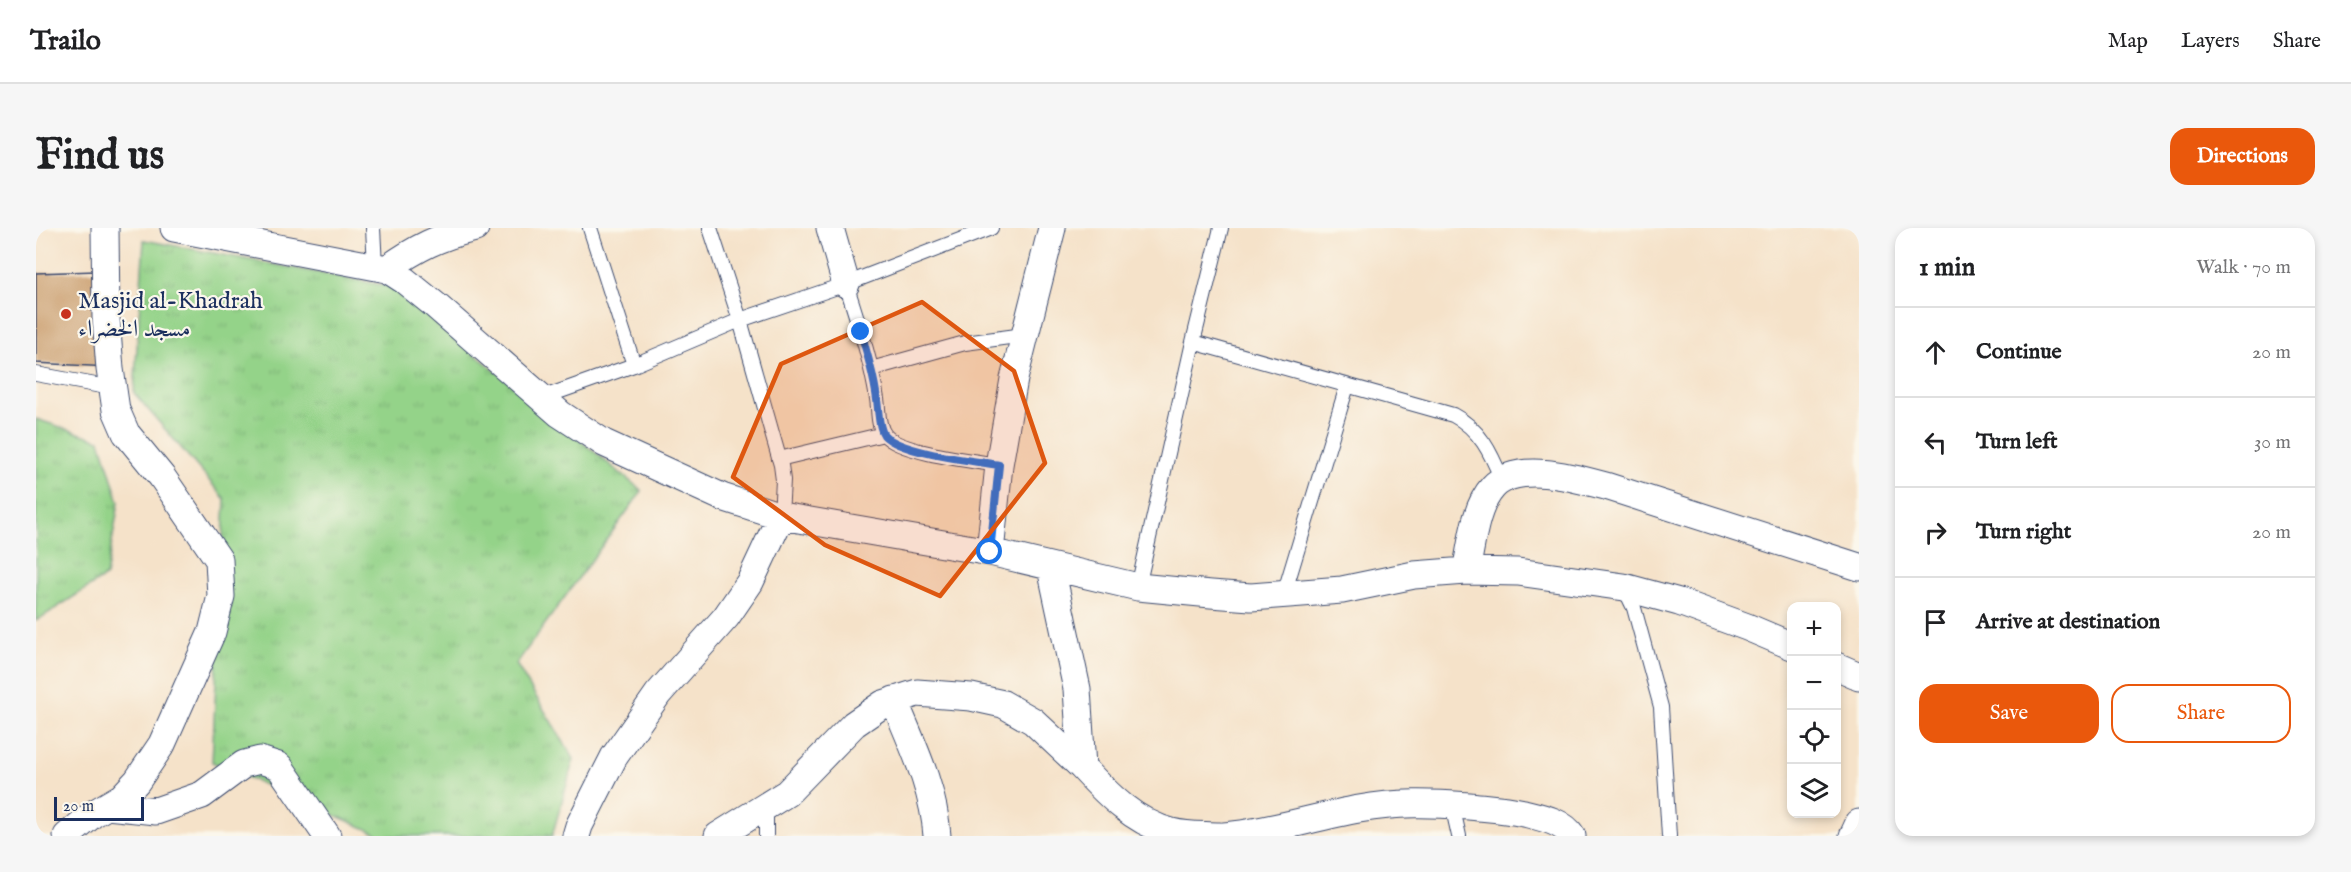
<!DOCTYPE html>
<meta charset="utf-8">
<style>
:root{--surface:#fff;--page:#f6f6f6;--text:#202124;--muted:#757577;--line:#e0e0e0;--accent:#ea580c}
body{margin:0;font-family:"IM FELL English",Amiri,serif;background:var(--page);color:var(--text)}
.controls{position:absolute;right:18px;bottom:18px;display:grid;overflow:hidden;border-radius:12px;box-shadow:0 3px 9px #0003}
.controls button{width:54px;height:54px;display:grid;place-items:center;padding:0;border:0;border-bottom:2px solid var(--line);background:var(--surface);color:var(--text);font:30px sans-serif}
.scale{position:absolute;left:18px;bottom:15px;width:90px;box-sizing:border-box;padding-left:6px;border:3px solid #1b2f5e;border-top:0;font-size:16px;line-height:21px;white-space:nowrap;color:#1b2f5e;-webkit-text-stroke:4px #fbf7ec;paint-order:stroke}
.stop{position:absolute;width:18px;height:18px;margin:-14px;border:4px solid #1a73e8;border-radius:50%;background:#fff}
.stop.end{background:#1a73e8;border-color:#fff;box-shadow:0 2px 6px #0008}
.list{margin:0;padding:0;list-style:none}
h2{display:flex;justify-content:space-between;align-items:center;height:78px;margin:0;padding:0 24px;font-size:26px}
h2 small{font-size:20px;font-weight:400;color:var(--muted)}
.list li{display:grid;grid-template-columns:39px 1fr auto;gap:18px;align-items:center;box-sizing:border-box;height:90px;padding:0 24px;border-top:2px solid var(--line)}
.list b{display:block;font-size:22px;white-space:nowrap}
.list em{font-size:20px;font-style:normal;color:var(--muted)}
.actions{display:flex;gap:12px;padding:18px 24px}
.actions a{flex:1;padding:14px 0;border:2px solid var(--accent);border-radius:18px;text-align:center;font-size:21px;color:var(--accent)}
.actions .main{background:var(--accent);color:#fff}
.icon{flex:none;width:33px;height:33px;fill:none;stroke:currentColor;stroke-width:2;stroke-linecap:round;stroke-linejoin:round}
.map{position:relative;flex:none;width:1823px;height:608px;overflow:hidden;border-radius:18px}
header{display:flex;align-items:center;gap:36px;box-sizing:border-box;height:84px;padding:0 30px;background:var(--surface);border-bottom:2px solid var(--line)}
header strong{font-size:28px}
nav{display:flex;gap:33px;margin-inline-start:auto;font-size:21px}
.intro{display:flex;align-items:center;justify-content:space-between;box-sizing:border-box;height:144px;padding:0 36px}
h1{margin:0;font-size:42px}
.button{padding:15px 27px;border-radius:18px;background:var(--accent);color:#fff;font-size:21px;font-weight:700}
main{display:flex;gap:36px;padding:0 36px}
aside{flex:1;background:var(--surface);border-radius:18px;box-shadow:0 3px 9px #0003}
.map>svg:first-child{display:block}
.grass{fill:url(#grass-tufts);stroke:#588174;stroke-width:1.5}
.building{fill:#ca9e6e}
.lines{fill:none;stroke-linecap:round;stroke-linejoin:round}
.lane-casing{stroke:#3c4a6e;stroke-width:16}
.street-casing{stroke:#3c4a6e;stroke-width:29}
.lane{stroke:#fff;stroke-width:14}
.street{stroke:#fff;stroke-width:27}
.route{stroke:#1a73e8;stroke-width:8}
.marked{fill:#de5710;fill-opacity:0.2;stroke:#de5710;stroke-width:4.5;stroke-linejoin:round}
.poi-dot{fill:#c8321e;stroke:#fbf7ec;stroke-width:2}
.labels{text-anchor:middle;stroke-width:4.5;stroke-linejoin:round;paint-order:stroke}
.poi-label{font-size:24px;fill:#1b2f5e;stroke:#fbf7ec;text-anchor:start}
</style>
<header>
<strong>Trailo</strong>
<nav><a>Map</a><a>Layers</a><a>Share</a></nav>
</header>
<div class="intro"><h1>Find us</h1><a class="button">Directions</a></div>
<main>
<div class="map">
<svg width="1823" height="608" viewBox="0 0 1823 608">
<defs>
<pattern id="grass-tufts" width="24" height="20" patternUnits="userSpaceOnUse" patternTransform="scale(1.5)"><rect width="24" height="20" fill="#94d389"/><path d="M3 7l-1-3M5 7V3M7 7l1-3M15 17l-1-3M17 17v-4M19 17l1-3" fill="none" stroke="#7fb579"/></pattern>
</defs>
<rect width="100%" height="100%" fill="#fbf7ec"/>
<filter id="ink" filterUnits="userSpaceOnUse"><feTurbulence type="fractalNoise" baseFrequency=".0167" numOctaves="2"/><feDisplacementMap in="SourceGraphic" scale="12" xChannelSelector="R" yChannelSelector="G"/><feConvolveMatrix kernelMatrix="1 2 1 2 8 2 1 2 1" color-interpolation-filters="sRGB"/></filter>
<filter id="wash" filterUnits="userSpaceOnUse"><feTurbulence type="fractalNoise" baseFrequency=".008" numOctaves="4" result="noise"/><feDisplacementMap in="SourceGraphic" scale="24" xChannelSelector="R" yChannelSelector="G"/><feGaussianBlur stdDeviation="1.35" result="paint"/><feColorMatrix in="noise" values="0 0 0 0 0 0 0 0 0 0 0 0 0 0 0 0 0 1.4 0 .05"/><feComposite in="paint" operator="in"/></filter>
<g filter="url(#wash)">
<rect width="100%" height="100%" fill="#f5e2c9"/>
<!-- grass -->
<path class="grass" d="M108,12L357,59L606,263L480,436L538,531L516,608H342L340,605L176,534L189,271L98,165Z
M0,191L64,212L83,274L70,348L0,393Z"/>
<g id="blocks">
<!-- building -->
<path class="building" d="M60,43L73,139L0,135V45Z"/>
</g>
</g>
<g filter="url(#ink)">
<use href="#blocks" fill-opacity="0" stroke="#3c4a6e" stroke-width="1.5"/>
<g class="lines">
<!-- lane casing -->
<g class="lane-casing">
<path id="lane" d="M337,0L339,38
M554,0L598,137
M674,0L704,92L745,237L747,252L745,288
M810,56C822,94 835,132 841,171C843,182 841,198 849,207C864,225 938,233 963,237
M1157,114L1417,187C1444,201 1455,225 1466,252
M835,141L929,115L988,107
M0,146L76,160
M505,170L598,137L704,92L810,56L955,0
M743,231L848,206
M1102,359L1157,114L1185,0
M1588,359L1598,380L1625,479L1633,608
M1248,366L1311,158
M1416,577L1423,608
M730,578V608"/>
</g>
<!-- street casing -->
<g class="street-casing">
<path id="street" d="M138,0L351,41L368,52L399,77L524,186L568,215L686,269L745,288L954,324L1102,359L1175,366L1215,369L1306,362L1378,347L1430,343L1482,344L1588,359L1643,374L1711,399L1756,418
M794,0L810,56
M351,41C380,20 404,8 439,0
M954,324L963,237L978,151L1016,0
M1430,343C1436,316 1438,280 1457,259C1482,232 1543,251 1573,259L1823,339
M1800,438L1823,448
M858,472C876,516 898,560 901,608
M1046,539C1071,566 1099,595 1136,604C1151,608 1168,607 1183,608
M71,578L120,583L166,567L208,536L224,532L243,538L291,608
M31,608L57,586L86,569L101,553L126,516L176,404L185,368L183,332L126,249L90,205L80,182L74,141L70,90L69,0
M540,608L543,598L578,529L622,466L690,389L714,354L745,288
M682,608L751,565L818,496L847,476L881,465L935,469L967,476L997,493L1046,539L1041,461L1015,340
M1188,608C1234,604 1278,589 1323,581C1362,574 1394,575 1433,578C1452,580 1470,581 1488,585C1504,589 1527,593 1536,608
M1817,608L1823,595"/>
</g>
<!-- lane -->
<use href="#lane" class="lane"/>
<!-- street -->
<use href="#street" class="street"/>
</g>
</g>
<g class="lines" filter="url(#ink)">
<!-- route -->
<path class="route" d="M825,104C832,129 840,155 842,181C843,189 843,200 848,207C864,225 938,233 963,237L954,324"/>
</g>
<!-- marked area -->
<path class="marked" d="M886,74L978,143L1009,235L904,368L789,317L697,249L745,136Z"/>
<!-- markers -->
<circle class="poi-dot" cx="30" cy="86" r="6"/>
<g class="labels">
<!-- poi labels -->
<g class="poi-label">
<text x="42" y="80">Masjid al-Khadrah<tspan x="42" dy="28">مسجد الخضراء</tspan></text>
</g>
</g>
</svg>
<div class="controls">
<button>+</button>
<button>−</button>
<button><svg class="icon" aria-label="locate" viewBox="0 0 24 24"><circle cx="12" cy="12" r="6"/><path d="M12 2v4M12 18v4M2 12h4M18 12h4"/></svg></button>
<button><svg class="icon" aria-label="layers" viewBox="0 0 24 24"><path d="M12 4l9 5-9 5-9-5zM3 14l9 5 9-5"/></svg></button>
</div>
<div class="scale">20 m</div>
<div class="stop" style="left:954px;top:324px"></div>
<div class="stop end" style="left:825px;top:104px"></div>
</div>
<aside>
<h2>1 min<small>Walk · 70 m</small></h2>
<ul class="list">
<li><svg class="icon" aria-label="ahead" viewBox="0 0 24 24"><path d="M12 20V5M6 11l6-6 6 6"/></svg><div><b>Continue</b></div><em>20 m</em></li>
<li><svg class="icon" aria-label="left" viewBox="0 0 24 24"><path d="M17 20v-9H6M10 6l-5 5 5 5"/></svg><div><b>Turn left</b></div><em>30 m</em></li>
<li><svg class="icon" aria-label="right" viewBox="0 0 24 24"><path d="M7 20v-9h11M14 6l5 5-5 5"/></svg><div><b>Turn right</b></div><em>20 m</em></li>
<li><svg class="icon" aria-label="arrive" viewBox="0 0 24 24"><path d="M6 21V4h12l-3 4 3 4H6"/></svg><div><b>Arrive at destination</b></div></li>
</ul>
<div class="actions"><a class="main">Save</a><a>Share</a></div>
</aside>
</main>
